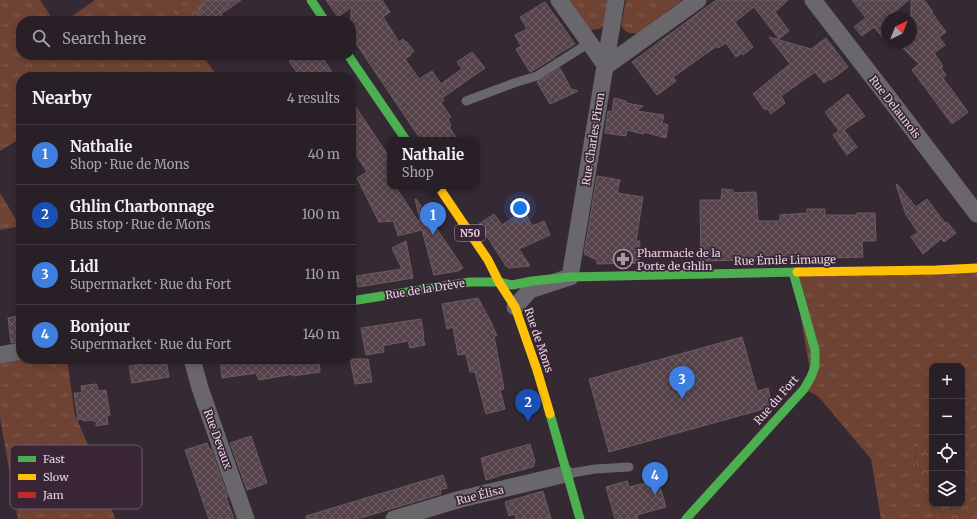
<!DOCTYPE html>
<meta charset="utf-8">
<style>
:root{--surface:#282026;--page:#30282e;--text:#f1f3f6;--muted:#a5a3a7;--line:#443e43;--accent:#ea580c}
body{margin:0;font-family:Merriweather,serif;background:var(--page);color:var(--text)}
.controls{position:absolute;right:12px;bottom:12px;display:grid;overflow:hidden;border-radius:8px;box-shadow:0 2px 6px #0003}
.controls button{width:36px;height:36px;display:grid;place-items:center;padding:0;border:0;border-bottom:1px solid var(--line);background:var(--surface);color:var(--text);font:20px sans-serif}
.compass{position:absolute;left:881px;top:12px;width:36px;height:36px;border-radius:50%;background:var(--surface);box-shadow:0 2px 6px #0003;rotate:43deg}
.you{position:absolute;left:520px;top:208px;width:14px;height:14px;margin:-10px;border:3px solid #fff;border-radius:50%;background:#1a73e8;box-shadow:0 0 0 6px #1a73e833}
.badge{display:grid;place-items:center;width:26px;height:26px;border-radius:50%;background:var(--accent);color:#fff;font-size:13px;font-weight:700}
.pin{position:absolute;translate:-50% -33px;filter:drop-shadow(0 1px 2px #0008)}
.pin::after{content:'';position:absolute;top:21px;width:14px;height:12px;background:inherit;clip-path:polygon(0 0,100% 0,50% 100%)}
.popup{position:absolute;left:387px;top:137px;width:92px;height:52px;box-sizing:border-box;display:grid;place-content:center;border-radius:8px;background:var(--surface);filter:drop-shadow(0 1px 3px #0005);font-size:13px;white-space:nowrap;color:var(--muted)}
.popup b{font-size:15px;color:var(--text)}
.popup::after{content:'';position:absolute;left:50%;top:100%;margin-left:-8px;border:8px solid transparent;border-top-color:var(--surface)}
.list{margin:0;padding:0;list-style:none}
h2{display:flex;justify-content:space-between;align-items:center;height:52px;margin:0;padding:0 16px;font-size:17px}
h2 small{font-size:13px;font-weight:400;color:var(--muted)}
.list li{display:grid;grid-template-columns:26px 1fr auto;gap:12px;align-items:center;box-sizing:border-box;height:60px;padding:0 16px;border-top:1px solid var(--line)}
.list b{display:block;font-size:15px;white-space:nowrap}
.list p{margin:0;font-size:13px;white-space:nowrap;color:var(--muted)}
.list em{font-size:13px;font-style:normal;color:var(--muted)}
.icon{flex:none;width:22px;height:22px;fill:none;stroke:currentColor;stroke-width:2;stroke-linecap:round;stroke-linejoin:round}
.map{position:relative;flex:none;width:977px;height:519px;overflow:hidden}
.search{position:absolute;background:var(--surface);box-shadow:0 2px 6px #0003;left:16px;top:16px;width:340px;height:44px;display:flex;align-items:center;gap:10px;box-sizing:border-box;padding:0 14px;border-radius:16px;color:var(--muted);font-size:15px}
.panel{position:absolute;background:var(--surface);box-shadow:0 2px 6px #0003;left:16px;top:72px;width:340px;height:292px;border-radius:16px}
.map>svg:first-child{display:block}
.grass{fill:url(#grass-tufts)}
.forest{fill:url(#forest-crowns)}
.building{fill:url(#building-cross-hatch);stroke:#685d61}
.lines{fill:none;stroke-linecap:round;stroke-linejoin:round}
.lane{stroke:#6a676c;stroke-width:9}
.street{stroke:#6a676c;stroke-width:17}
.fast{stroke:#4caf50;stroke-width:9}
.slow{stroke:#ffc107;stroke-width:9}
.labels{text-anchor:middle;stroke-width:3.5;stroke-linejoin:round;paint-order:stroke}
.shield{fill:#3a2536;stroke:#af9fac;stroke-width:1}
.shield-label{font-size:10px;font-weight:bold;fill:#e1d3de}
.street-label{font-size:11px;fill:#e1d3de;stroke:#3a2536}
.poi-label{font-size:11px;fill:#e1d3de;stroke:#3a2536;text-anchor:start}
.key{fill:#3a2536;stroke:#6c5968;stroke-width:1}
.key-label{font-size:11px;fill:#e1d3de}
</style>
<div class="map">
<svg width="977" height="519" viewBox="0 0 977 519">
<defs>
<pattern id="grass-tufts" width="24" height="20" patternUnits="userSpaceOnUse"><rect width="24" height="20" fill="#6f4333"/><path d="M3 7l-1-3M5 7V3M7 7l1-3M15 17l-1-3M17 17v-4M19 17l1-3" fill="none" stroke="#835d50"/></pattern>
<pattern id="forest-crowns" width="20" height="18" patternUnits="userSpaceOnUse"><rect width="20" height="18" fill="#6f4333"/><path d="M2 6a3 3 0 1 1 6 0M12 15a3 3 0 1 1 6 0" fill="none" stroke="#835d50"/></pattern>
<pattern id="building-cross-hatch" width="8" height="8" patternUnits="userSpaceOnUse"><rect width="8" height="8" fill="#56434a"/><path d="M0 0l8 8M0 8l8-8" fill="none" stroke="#6e5d64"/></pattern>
</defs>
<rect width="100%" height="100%" fill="#352a33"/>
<!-- grass -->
<path class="grass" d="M0,0H40L54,21H21V55H202L218,77H21V138L0,151Z
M95,0H164L179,21H65Z
M568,0H610L604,25L599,29L589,30Z
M626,0H682L638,33C629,34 626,33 621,25Z
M0,193L20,226L0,230Z
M977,268V401L962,409V366H932V428L915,444L916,473L937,519H881L871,459L818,396L804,389L811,377L793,272Z
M0,355L21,359H67L75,415L96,463L115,519H18L0,418Z"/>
<!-- forest -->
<path class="forest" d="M164,0H209L211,4L193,21H179Z
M977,401V519H937L916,473L915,444L932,428V504H962V409Z"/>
<!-- building -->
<path class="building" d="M201,0H241L221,14L226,21H188L201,13L198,8L204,4Z
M326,0H382L390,12L383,17L399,42L403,39L405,42L406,41L414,51L410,54L411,55L405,59L419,79L432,71L441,84L462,69L457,62L472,52L485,68L442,98L444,100L441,103L451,117L448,119L451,126L449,127L458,140H422L419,137L351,36V7L338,17Z
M716,0H788L775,12L789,31L779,39L754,7L735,22L753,47L743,55L742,53L736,57L726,43L718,48L717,46L673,77L676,81L657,95L632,62Z
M852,0H909L887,18V43L874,27L862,36L854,27L866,18Z
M911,0H924L933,12L932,13L946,32L939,37L945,45L934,53L943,66L941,68L946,75L943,78L968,112L952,124L912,70L919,64L897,42H911Z
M545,2L575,44L555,56V57L534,70L530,72L516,49L521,46L515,35L527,29L520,17Z
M769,37L811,49L826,38L848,67L831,80L830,79L824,83L815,72L781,96L785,103L771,114L767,108L765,110L753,94L790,64Z
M291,55H321L335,77H300L289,61L293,59Z
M560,68L571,89L578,91L550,104L537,82Z
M848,94L865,116L844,130L857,147L847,155L833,135L839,131L825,112Z
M614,98L626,101V103L643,106L637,111L664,115L662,123L668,125L666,138L644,132L643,134L627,130L626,136L605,133L608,111L612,112Z
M351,100L390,158V186H395L418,221L420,220L415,199H416L458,260L463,268L458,271L434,275L422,230L397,236L398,235L393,221L379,222L357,178L367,172L351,147Z
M597,176L620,180L617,193L643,197L636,241H640L639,263L597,264V260L584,254Z
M897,184L916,207L927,199L945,223L947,222L956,233L944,242L941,239L923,254L911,237L918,232L906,215L896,185Z
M722,189L733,190V193L756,192L758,221H780V215L807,213V209H825V215H857V213H875L876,241H862L863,257L832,258L701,261L700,200H721Z
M524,210L532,226L544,221L550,235L519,249L530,266L510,268L506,266L479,224L494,214L502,225Z
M406,241L413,278L358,287L356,276L402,269L392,248Z
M478,298L491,322L497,336H494L504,389L500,390L505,409L486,414L475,372H470L466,354L458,355L453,327L447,329L442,304Z
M21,315V341L11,343L8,318Z
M421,319L424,337H423L425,345L410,348L408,341L386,345L383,346L384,352L366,355L361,328Z
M742,337L757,391L768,388L772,405L771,407L609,452L589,379Z
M159,359H166L169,377L132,383L129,366L143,364V361Z
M220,359H319L320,372L293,376V374L259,380L256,373L222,378Z
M350,359H368L372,382L355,384Z
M96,384L99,391L106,390L110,415L107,416L108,424L96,426V421H93V420L83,421V419L78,420L74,393H82L81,386Z
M251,436L267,483L247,490L230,443Z
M207,443L210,450L211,449L228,497H226L234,519H209L185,450Z
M530,444L535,461L533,467L502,475L486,480L481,458Z
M443,475L447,488L440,490L441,494L357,519H306V516Z
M658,480L666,507L637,515L638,519H615L606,487L627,481L629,487Z
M543,491L551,519H516L515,514L509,516L505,502Z"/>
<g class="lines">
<!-- lane -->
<path class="lane" d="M466,101L514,83L537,76L589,43
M566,474L595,469L629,467"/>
<!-- street -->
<path class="street" d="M559,0L606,66L698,0
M813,0L895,106L977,214
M515,307L530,290L570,277L616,0
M0,355L21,351
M192,359L200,388L246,519
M394,519L461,499L566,474"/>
<!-- fast -->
<path class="fast" d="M311,0L325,21
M348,55L406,140
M351,301L470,282H499L512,285L532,281L570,277L797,272
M550,414L580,519
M686,519L804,389L811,377L815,366V350L793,272"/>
<!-- slow -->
<path class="slow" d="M438,186L488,260L499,282L515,307L537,370L550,414
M797,272L936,270L977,268"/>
</g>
<!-- icons -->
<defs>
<g id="pharmacy-ring" transform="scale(1)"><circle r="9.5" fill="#3a2536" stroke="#a598a2" stroke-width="1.5"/><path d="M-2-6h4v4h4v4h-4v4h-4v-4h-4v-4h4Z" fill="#a598a2"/></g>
</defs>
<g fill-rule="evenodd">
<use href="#pharmacy-ring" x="623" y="259"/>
</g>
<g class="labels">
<!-- shield labels -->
<rect class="shield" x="455" y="225" width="30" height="16" rx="3"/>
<g class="shield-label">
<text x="470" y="237">N50</text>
</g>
<!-- street labels -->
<g class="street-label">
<text transform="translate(895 107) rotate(52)" y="4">Rue Delaunois</text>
<text transform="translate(593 139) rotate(-81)" y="4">Rue Charles Piron</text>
<text transform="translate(785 260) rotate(-1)" y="4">Rue Émile Limauge</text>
<text transform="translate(425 289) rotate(-9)" y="4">Rue de la Drève</text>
<text transform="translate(539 340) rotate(71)" y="4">Rue de Mons</text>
<text transform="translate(776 400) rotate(-49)" y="4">Rue du Fort</text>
<text transform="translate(218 439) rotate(70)" y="4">Rue Devaux</text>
<text transform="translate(480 495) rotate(-14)" y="4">Rue Élisa</text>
</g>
<!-- poi labels -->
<g class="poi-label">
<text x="637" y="257">Pharmacie de la<tspan x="637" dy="13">Porte de Ghlin</tspan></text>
</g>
</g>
<!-- legend -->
<rect x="10" y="445" width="132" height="64" rx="6" class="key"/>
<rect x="18" y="456" width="18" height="6" fill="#4caf50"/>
<rect x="18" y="474" width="18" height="6" fill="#ffc107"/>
<rect x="18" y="492" width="18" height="6" fill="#c62828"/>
<g class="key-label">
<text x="43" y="463">Fast</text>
<text x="43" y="481">Slow</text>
<text x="43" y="499">Jam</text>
</g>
</svg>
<div class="controls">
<button>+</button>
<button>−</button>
<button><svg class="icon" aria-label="locate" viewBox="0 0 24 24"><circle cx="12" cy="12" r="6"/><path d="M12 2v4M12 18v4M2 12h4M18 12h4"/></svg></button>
<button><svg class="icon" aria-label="layers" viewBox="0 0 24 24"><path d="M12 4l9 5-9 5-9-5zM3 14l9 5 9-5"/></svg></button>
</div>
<svg class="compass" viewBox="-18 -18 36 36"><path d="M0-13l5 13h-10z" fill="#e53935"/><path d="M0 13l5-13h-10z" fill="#a5a3a7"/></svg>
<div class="you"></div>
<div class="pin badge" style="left:433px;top:235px;background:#3f7fe0">1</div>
<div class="popup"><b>Nathalie</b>Shop</div>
<div class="pin badge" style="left:528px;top:422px;background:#1a4fb4">2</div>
<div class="pin badge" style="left:682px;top:399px;background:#3f7fe0">3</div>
<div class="pin badge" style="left:655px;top:495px;background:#3f7fe0">4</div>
<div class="search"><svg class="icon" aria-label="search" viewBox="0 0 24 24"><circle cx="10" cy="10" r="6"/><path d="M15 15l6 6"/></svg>Search here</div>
<section class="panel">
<h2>Nearby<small>4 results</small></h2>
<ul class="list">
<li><span class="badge" style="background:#3f7fe0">1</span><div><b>Nathalie</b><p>Shop · Rue de Mons</p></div><em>40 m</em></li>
<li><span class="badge" style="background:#1a4fb4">2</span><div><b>Ghlin Charbonnage</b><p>Bus stop · Rue de Mons</p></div><em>100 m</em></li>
<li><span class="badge" style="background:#3f7fe0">3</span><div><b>Lidl</b><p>Supermarket · Rue du Fort</p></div><em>110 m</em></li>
<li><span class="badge" style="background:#3f7fe0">4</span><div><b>Bonjour</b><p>Supermarket · Rue du Fort</p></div><em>140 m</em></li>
</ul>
</section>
</div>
